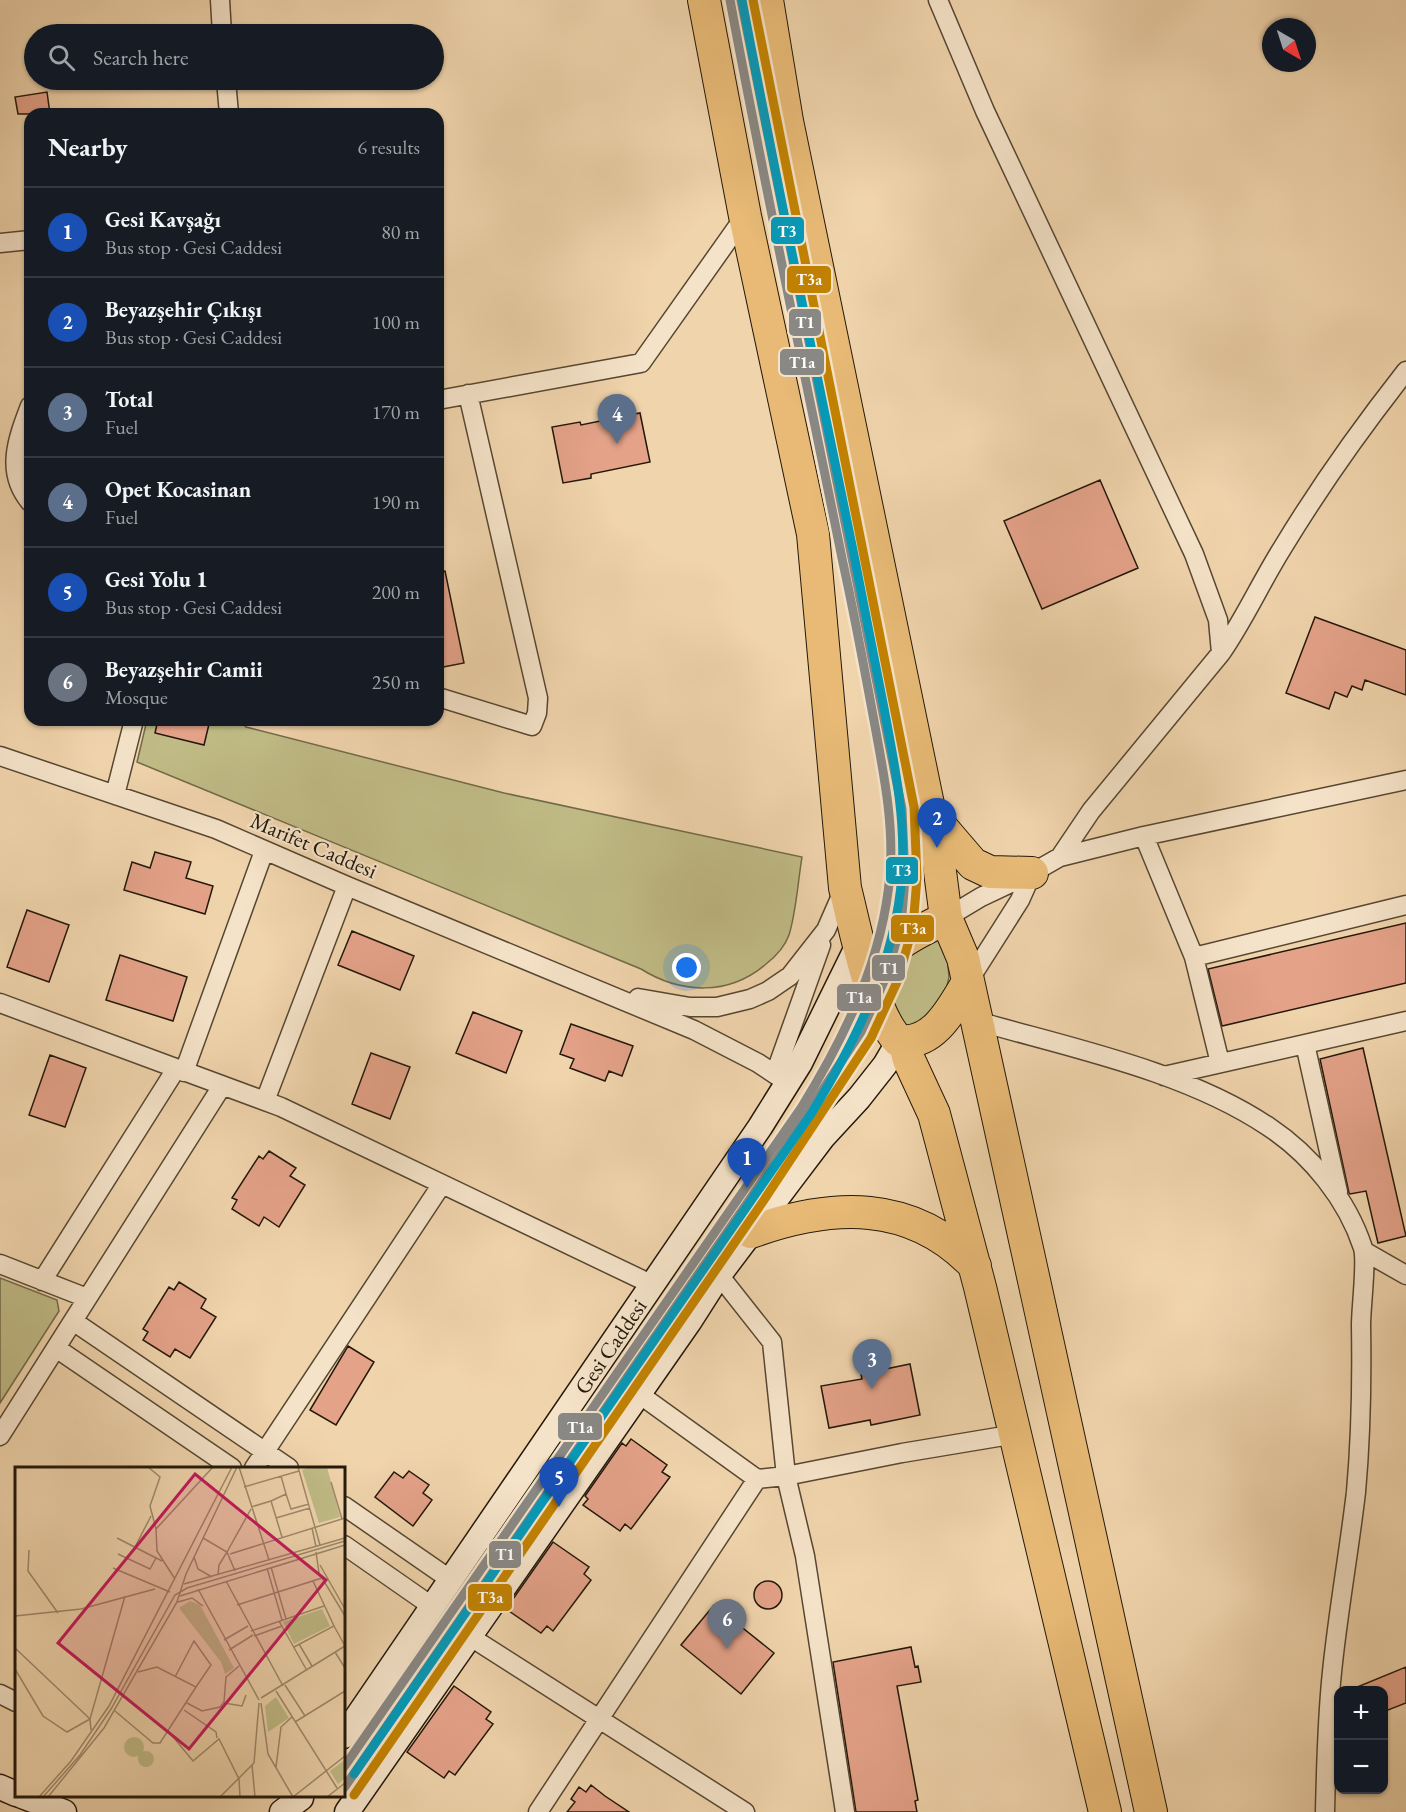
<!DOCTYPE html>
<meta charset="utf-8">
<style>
:root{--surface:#171b24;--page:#242831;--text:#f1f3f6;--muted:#9ea1a6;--line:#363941;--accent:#2563eb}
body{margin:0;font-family:"EB Garamond",serif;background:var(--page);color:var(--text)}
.controls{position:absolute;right:18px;bottom:18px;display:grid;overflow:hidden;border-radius:12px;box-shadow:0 2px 4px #0004}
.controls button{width:54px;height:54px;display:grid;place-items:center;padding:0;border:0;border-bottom:2px solid var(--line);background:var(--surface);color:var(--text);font:30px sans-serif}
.compass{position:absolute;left:1262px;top:18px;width:54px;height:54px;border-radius:50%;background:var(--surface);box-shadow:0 2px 4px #0004;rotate:141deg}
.you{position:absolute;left:687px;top:968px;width:21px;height:21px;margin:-15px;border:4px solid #fff;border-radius:50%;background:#1a73e8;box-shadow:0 0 0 9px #1a73e833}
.badge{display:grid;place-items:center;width:39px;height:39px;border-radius:50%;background:var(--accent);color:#fff;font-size:20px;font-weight:700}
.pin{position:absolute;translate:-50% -50px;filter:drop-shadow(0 2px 3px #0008)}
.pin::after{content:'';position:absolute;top:32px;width:21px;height:18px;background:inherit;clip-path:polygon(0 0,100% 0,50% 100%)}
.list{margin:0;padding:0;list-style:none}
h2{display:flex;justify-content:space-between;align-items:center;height:78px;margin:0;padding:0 24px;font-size:26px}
h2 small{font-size:20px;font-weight:400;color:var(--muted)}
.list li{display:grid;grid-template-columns:39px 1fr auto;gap:18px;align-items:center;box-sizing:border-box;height:90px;padding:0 24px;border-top:2px solid var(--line)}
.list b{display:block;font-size:22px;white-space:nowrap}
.list p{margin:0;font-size:20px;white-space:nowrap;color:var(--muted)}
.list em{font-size:20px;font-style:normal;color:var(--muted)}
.icon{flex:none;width:33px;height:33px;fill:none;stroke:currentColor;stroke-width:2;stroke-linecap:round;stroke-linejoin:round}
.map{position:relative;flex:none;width:1406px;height:1812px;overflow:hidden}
.search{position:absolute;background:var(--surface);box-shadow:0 2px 4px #0004;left:24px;top:24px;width:420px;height:66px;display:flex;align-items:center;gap:15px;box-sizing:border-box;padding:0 21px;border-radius:33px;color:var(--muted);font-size:22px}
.panel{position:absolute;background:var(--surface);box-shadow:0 2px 4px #0004;left:24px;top:108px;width:420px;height:618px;border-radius:18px}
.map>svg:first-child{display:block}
.green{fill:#c0bb86;stroke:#726a48;stroke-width:1.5}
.building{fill:#e4a289;stroke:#23180a;stroke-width:1.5}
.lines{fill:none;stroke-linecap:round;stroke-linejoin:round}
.street-casing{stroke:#564732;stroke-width:21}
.secondary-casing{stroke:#23180a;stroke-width:27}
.highway-casing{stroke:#23180a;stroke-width:34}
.street{stroke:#f5e3c9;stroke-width:18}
.secondary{stroke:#f5e3c9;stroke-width:24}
.highway{stroke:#e8ba76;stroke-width:32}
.tram-1-casing{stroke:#f5e3c9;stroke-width:14}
.tram-2-casing{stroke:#f5e3c9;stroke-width:14}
.tram-3-casing{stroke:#f5e3c9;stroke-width:14}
.tram-4-casing{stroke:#f5e3c9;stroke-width:14}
.tram-1{stroke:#898885;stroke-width:9}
.tram-2{stroke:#c28202;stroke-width:9}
.tram-3{stroke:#898885;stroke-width:9}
.tram-4{stroke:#049aba;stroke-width:9}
.labels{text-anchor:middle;stroke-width:4.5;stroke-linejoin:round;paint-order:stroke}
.street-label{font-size:22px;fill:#23180a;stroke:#f5e3c9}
.inset-road{fill:none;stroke:#9e896b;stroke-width:1.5}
.view{fill:#c2185b;fill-opacity:0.15;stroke:#c2185b;stroke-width:3}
.inset-edge{fill:none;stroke:#23180a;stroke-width:3}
.line-badge{stroke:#f5e3c9;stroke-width:2}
.badge-label{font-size:16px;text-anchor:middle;font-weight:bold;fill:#fff}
</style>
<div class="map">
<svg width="1406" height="1812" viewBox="0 0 1406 1812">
<rect width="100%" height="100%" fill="#f0d4ac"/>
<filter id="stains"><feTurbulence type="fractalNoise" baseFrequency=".00333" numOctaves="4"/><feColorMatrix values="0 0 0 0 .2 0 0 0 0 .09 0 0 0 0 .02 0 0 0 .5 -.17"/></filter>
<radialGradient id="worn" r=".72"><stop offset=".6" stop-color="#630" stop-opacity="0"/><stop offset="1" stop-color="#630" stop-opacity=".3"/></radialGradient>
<!-- green -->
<path class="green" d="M147,720H239L246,727L504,793L802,857C798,881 796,913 789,935C785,946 775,957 766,964C729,996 681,994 641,969L137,762Z
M938,938L947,955L949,977L945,995L921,1022L903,1027L881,970Z
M0,1278L57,1300L59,1311L0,1403Z"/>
<!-- building -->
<path class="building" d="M47,92L50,114H18L15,97Z
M640,413L650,462L591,474V478L563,483L552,427L580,422L581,425Z
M1100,480L1138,568L1042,609L1004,521Z
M445,571L464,663L438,668V572Z
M1315,617L1406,650V695L1365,680L1362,690L1352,686L1347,697L1335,692L1329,709L1286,693Z
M158,720H210L204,745L155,733Z
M155,852L191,862L186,878L213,886L205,914L124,890L132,862L150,868Z
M27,910L69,925L49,982L7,967Z
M1406,923V983L1222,1026L1208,969Z
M352,931L414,956L400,990L338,965Z
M120,955L187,977L173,1021L106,1000Z
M473,1012L522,1031L506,1073L456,1053Z
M571,1024L633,1046L622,1076L609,1071L605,1081L570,1068L574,1059L560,1054Z
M1363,1048L1406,1236L1378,1243L1366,1191L1350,1194L1349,1193L1320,1059Z
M371,1053L410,1067L390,1119L352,1104Z
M50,1055L86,1068L65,1127L29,1115Z
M269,1151L296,1168L290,1176L305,1185L279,1227L264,1217L259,1226L232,1209L237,1200L232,1198L259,1156L263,1159Z
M179,1282L206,1299L201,1308L216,1317L190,1358L175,1349L170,1357L143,1340L148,1332L143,1329L169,1287L174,1290Z
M348,1346L374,1362L336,1425L310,1410Z
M910,1364L920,1415L871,1425L870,1420L829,1428L821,1386L862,1379L861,1374Z
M631,1439L667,1465L662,1472L670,1477L631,1529L625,1524L620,1531L583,1505L588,1499L585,1496L622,1443L626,1446Z
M409,1471L429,1485L423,1493L432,1500L413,1526L375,1497L394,1472L403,1478Z
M553,1542L589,1567L584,1574L591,1580L553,1631L547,1626L541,1633L506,1609Z
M754 1595a14 14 0 1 1 28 0a14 14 0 1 1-28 0Z
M714,1605L774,1653L741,1694L681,1645Z
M911,1647L915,1667L918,1666L921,1682L897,1686L918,1800L915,1801L917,1812H856L833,1662Z
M1406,1667V1703L1383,1712V1690H1350Z
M454,1686L491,1712L486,1719L493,1724L455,1775L449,1771L444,1778L407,1752Z
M591,1785L605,1796L629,1812H567L575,1802L571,1799L579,1787L586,1792Z"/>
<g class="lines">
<!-- street casing -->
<g class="street-casing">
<path id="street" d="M220,0L222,34
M938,0L985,111L1194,554L1218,620L1221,653
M226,80L229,114
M0,243L30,240
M438,400L641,363L745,216
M30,406C17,440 5,472 30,502
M438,697L532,726L537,713L538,698L468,394
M0,756L216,829L347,886L694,1030L758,1063L788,1083
M115,795L134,720
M1144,836L1194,957
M1060,857L1091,811L1221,653C1244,620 1261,582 1283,547C1320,486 1362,427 1406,371
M946,918L981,897L1032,873L1060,857L1144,836L1406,780
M968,982L1020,900L1032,873
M638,998L690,1007H717L750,999L768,991L790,976L826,930L844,889
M0,1003L281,1107L653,1285
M977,1021C1071,1048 1186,1071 1269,1127C1311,1155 1347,1199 1363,1248C1367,1262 1361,1307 1361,1325C1362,1381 1361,1436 1356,1492C1349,1552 1338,1612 1332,1672C1327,1719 1326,1765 1325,1812
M1305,1044L1338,1192
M1220,1063L1194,957L1406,905
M184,1072L264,851
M775,1074L821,945
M1164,1076L1406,1021
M265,1101L347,886
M1364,1251L1406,1275
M0,1264L87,1298
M719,1275L772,1342L786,1476L902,1453L1016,1434
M42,1281L176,1069
M73,1321L289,1468
M56,1348L232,1468
M639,1394L757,1479L786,1476L805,1556L845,1812
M0,1436L222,1086
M254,1468L442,1184
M344,1506L451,1580
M344,1545L433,1607
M469,1636L745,1812
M0,1694L16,1702
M538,1812L757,1479"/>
</g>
<!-- secondary casing -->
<g class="secondary-casing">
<g id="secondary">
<path id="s1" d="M344,1736L760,1127L800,1063L859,943"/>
<path d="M0,1787L16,1794"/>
<path d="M22,1796L64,1812"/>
<path d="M282,1812L301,1798"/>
<path d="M347,1812L689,1322L719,1275L792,1178L823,1137L859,1098L885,1065L899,1041"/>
</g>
</g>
<!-- highway casing -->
<g class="highway-casing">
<path id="highway" d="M704,0L745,216L813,534L845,888C855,927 871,1014 899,1041C934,1046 953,1007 968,982
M767,0L787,121L937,848L946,918L963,958L1151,1812
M931,815L973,864L990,872L1032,873
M869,978C893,942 909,937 946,918
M904,1041L909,1060L934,1114L980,1287L1105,1812
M751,1232C832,1203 912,1199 975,1266"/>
</g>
<!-- street -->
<use href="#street" class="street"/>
<!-- secondary -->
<use href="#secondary" class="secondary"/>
<!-- highway -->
<use href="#highway" class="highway"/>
<!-- tram-1 casing -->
<g class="tram-1-casing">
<path id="tram-1" d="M344,1788L754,1193L861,1032L886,977L901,925L905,879L902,809L741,0"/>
</g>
<!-- tram-2 casing -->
<g class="tram-2-casing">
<path id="tram-2" d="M354,1795L764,1200L871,1038L897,982L913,927L917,878L914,807L753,0"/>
</g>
<!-- tram-3 casing -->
<g class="tram-3-casing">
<path id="tram-3" d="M344,1767L801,1108C845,1037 883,959 890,874C894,825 884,775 875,726C865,672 855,617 843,563C805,375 765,188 730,0"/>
</g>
<!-- tram-4 casing -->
<g class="tram-4-casing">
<path id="tram-4" d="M354,1774L811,1114C856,1041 896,961 902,874C906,818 894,762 884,708C874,657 864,606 854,555C816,370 777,185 742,0"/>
</g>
<!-- tram-1 -->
<use href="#tram-1" class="tram-1"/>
<!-- tram-2 -->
<use href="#tram-2" class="tram-2"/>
<!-- tram-3 -->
<use href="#tram-3" class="tram-3"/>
<!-- tram-4 -->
<use href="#tram-4" class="tram-4"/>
</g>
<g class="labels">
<!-- street labels -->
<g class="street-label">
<text transform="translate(314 845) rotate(23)" y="8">Marifet Caddesi</text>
<text dy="8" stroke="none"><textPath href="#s1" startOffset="472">Gesi Caddesi</textPath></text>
</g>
</g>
<!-- overview -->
<g transform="translate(15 1467)">
<rect width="330" height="330" fill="#f0d4ac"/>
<path d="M295,0H312L325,50L304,56L287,3ZM175,134L185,138L219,201L210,207L206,195L164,141ZM307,142L315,159L279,177L268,155ZM261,230L274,251L253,265L250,239ZM109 280a10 10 0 1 1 20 0a10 10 0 1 1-20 0ZM123 292a8 8 0 1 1 16 0a8 8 0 1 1-16 0ZM330,293V311L323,317L315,304Z" fill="#c0bb86"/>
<path class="inset-road" d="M133,0L145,10L135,39L141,62M224,0L254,93M283,0L305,78M316,15L327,52M229,20L284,4M271,27L276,42L294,37M256,34L271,27L266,9M236,40L256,34L267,70M261,51L295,41M297,61L301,80M102,71L147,94M188,71L212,85L204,98L203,108M120,80L136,49M14,83L13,104L43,146M301,85L304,106L330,149M103,87L135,102L141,91M215,87L330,51M179,90L183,102L197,110M305,98L330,142M256,100L271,152M98,101L155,125M252,101L267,153M220,104L212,85L236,42M160,112L142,84L141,62L198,0M211,114L268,219M169,117L330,71M183,122L244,233M165,129L330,78M163,135L177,131L188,139M222,138L307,111M0,149L66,142L140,122M264,154L291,202M319,159L330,179M236,164L309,139M239,169L267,159M209,173L233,159M284,177L297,199M279,180L319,159L298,114M0,181L75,252M214,183L238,168M320,185L330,201M0,202L28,249L52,265L75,252M160,210L179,174L196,198L181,220M270,218L290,249M261,224L322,321M246,231L330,179M172,236L187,244L205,240L209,235L211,210L224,199M209,236L227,239L231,228M246,236L253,287L278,330L330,289M169,243L201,265L202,271M100,244L138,276H145L181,220L142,200L123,205M280,255L330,224M76,263L75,252L110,129M154,265L178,294L204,272L224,312L225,330M237,298L240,330M261,300L266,260L277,250M24,330L56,294L94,239L217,0M28,330L65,288L96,242L160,128L172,121L330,74M33,330L89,261L162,135L171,107L222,0M205,330L239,296L244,236M312,330L330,316"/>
<path class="view" d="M180,7L311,113L174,282L43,176Z"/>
<rect width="330" height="330" class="inset-edge"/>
</g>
<g class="line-badge">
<rect x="770" y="216" width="35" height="29" rx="6" fill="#049aba"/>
<rect x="786" y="265" width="46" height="29" rx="6" fill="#c28202"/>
<rect x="788" y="308" width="34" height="29" rx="6" fill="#898885"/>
<rect x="779" y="348" width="46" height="28" rx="6" fill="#898885"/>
<rect x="885" y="856" width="34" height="29" rx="6" fill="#049aba"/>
<rect x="890" y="914" width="45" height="29" rx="6" fill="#c28202"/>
<rect x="871" y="954" width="35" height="28" rx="6" fill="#898885"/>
<rect x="836" y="983" width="46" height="29" rx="6" fill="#898885"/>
<rect x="557" y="1412" width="46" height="29" rx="6" fill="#898885"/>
<rect x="488" y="1540" width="34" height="29" rx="6" fill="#898885"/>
<rect x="467" y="1583" width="46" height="29" rx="6" fill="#c28202"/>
</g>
<g class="badge-label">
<text x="787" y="237">T3</text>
<text x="809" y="285">T3a</text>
<text x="805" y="328">T1</text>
<text x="802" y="368">T1a</text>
<text x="902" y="876">T3</text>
<text x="913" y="934">T3a</text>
<text x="889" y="974">T1</text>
<text x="859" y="1003">T1a</text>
<text x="580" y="1433">T1a</text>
<text x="505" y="1560">T1</text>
<text x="490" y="1603">T3a</text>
</g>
<rect width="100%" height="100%" filter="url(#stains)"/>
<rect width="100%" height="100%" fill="url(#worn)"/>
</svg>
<div class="controls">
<button>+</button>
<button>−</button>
</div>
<svg class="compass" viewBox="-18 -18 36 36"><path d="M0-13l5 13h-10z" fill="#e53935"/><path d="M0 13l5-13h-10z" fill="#9ea1a6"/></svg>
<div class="you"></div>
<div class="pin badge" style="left:747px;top:1188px;background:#1a4fb4">1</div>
<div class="pin badge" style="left:937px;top:848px;background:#1a4fb4">2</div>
<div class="pin badge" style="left:872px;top:1389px;background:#5c6f8a">3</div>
<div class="pin badge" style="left:617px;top:444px;background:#5c6f8a">4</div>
<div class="pin badge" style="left:559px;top:1507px;background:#1a4fb4">5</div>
<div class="pin badge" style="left:727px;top:1649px;background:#6b7280">6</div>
<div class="search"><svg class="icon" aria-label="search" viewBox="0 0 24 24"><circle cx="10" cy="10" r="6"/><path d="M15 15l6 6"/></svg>Search here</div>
<section class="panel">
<h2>Nearby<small>6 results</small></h2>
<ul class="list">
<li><span class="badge" style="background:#1a4fb4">1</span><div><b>Gesi Kavşağı</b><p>Bus stop · Gesi Caddesi</p></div><em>80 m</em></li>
<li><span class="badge" style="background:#1a4fb4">2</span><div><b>Beyazşehir Çıkışı</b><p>Bus stop · Gesi Caddesi</p></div><em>100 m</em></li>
<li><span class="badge" style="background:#5c6f8a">3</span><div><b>Total</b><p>Fuel</p></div><em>170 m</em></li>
<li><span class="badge" style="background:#5c6f8a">4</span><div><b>Opet Kocasinan</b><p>Fuel</p></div><em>190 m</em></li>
<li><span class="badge" style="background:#1a4fb4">5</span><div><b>Gesi Yolu 1</b><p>Bus stop · Gesi Caddesi</p></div><em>200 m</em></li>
<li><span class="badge" style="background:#6b7280">6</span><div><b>Beyazşehir Camii</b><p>Mosque</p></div><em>250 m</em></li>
</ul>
</section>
</div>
